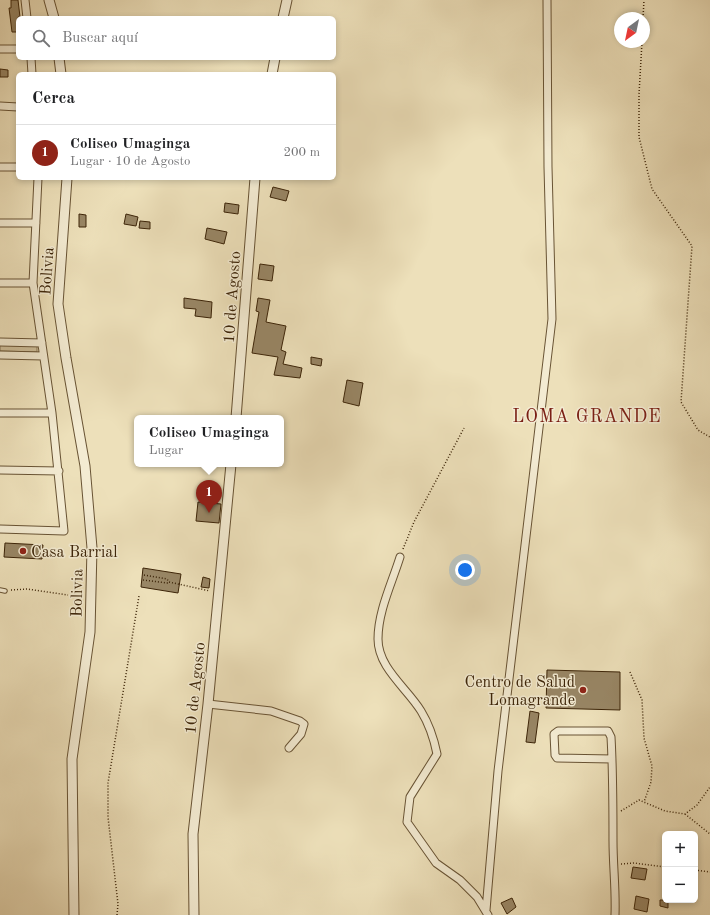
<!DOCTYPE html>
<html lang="es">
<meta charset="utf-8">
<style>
:root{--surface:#fff;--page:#f2f2f2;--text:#202124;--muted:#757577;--line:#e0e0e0;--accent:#8f2418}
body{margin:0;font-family:"Old Standard TT",serif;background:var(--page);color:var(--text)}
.controls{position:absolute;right:12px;bottom:12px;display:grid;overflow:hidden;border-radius:6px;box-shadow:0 2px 6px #0003}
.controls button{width:36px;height:36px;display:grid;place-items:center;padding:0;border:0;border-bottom:1px solid var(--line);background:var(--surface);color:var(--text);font:20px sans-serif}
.compass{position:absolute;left:614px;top:12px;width:36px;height:36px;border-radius:50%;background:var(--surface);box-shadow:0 2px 6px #0003;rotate:213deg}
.you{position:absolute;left:465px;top:570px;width:14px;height:14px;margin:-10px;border:3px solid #fff;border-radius:50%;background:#1a73e8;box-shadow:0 0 0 6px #1a73e833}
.badge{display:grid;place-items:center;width:26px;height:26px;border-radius:50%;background:var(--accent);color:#fff;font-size:13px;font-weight:700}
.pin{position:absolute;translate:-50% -33px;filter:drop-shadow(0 1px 2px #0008)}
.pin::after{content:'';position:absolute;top:21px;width:14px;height:12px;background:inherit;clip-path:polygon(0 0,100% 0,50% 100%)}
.popup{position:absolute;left:134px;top:415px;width:150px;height:52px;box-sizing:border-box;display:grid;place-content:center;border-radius:6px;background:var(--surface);filter:drop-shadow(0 1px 3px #0005);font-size:13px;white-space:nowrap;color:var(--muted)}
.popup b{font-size:15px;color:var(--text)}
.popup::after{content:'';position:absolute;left:50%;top:100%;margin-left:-8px;border:8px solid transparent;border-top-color:var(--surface)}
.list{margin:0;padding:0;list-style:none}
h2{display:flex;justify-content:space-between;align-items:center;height:52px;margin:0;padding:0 16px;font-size:17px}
h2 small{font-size:13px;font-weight:400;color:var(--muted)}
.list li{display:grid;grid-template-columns:26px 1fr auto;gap:12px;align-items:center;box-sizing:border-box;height:56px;padding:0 16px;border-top:1px solid var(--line)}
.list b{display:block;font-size:15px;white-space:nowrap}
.list p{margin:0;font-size:13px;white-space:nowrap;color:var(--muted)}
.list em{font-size:13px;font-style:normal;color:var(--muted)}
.icon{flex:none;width:22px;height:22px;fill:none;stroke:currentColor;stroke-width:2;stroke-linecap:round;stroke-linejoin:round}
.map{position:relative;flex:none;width:710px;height:915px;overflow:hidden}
.search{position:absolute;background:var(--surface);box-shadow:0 2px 6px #0003;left:16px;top:16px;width:320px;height:44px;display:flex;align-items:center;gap:10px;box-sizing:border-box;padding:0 14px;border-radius:6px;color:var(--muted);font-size:15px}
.panel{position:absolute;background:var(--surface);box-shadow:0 2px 6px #0003;left:16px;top:72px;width:320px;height:108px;border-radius:6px}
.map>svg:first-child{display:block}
.green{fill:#cfc09c;stroke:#867252}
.building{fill:#988665;stroke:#3c2408}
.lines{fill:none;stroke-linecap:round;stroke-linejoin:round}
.service-casing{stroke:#685334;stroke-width:5.5}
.minor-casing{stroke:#685334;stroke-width:9}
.tertiary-casing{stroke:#685334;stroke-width:11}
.path{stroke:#3c2408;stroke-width:1.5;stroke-dasharray:1 2;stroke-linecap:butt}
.service{stroke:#f3ebd2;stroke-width:3.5}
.minor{stroke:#f3ebd2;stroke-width:7}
.tertiary{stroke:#f3ebd2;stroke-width:9}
.poi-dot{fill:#8f2418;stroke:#f3ebd2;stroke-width:1.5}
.labels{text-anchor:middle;stroke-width:3;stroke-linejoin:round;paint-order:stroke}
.street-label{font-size:16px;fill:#3c2408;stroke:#f3ebd2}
.poi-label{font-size:16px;fill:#3c2408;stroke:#f3ebd2;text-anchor:start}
.quarter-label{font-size:18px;letter-spacing:1px;fill:#7a1f14;stroke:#f3ebd2}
</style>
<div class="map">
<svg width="710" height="915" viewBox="0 0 710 915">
<rect width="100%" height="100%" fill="#ede0ba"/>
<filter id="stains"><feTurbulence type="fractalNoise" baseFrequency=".005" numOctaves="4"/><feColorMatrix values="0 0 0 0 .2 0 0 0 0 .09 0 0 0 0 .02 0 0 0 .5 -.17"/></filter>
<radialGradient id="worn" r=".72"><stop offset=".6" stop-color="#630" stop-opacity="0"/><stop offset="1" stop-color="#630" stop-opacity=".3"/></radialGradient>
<!-- green -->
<path class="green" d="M0,345L37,346V352L0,351Z"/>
<!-- building -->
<path class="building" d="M11,0H18L20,17H18V32H12L9,8H11Z
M0,69L8,70V77H0Z
M273,187L289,191L286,201L270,197Z
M225,203L239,205L238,214L224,212Z
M79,214L86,215V227H79Z
M126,214L138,217L136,226L124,224Z
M140,221L150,222V229L139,228Z
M207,228L227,232L224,244L205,239Z
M260,264L274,266L272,281L258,279Z
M184,298L212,302L211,318L195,316L196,309L184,308Z
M258,298L270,300L266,322L286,326L281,350L286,352L283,364L302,368L300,378L274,375L278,357L252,353L259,312L256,311Z
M311,357L322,359L321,366L311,364Z
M347,380L363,383L359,406L343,402Z
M198,502L221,504L219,523L196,521Z
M5,543L43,545L42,559L4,557Z
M143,568L181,574L178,593L141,587Z
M203,577L210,579L209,588L201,587Z
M547,670L620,672V710L546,708Z
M530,711L539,713L535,743L526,742Z
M633,867L647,869L645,880L631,878Z
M636,896L649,899L647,912L634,909Z
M512,898L516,907L507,914L501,903Z
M660,900H668V908L660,906Z"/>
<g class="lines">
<!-- service casing -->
<g class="service-casing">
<path id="service" d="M0,590L5,591"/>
</g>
<!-- minor casing -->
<g class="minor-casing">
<path id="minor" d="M25,0L27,18
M0,49H18
M31,58L32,74
M0,106L18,107
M0,167H18
M0,223H36
M0,283H33
M0,342L42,343
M0,355L43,356
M0,413H52
M0,470L59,471
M0,529L64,531L52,413L33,283L38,178
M400,557C392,583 378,611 378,639C378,668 407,688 421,711C429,724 434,739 437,754L410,797L407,822L436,863L460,880L477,897L488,915
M208,704L271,711L300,721L304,724L301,734L289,748
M612,759L557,758L555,755L554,734L558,731H608L611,737C613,772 613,806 613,841C613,866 616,890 615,915
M486,910L498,771L552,319L548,167L547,0"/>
</g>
<!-- tertiary casing -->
<g class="tertiary-casing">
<path id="tertiary" d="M49,0L54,18
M283,18L287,0
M59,58L61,74
M272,74L275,58
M67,178L58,304L66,358L85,466L92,548L90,632L72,759L74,915
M236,418L255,178
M194,915L193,834L208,704L231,464"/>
</g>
<!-- path -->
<path class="path" d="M643,18L644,0
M642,42L639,94V137L652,189L692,246L681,402L698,430L710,437
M403,549L414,522L464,428
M144,575L167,579L169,582L210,591
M143,580L167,583L169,582
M11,590L27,589L68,595
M630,672L642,700L644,738L652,766L651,782L644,802
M621,811L639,800L665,811L685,814L697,805L710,787
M685,814L710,834
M621,864L634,863L665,867
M695,870L710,872
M117,915L118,904L108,817V783L139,596"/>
<!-- service -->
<use href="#service" class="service"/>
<!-- minor -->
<use href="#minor" class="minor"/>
<!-- tertiary -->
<use href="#tertiary" class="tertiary"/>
</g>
<!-- markers -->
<g class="poi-dot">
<circle cx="23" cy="551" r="4"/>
<circle cx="583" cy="690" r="4"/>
</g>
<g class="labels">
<!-- street labels -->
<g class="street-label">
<text transform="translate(46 271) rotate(-86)" y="6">Bolivia</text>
<text transform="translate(231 297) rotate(-86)" y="6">10 de Agosto</text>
<text transform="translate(76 593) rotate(-89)" y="6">Bolivia</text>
<text transform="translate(194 688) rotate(-84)" y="6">10 de Agosto</text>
</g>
<!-- poi labels -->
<g class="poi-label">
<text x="31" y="557">Casa Barrial</text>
<text x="575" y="687" text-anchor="end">Centro de Salud<tspan x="575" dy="18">Lomagrande</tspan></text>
</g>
<!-- quarter labels -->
<g class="quarter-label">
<text x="587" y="422">LOMA GRANDE</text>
</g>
</g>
<rect width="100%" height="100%" filter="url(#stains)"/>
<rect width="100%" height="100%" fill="url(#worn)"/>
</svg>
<div class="controls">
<button>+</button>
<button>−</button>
</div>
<svg class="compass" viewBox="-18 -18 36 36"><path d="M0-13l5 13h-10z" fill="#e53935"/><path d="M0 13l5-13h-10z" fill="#757577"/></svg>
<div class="you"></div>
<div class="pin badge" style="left:209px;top:513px">1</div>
<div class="popup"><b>Coliseo Umaginga</b>Lugar</div>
<div class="search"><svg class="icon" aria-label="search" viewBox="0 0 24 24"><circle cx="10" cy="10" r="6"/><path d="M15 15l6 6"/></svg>Buscar aquí</div>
<section class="panel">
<h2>Cerca<small></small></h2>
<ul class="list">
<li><span class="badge">1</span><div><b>Coliseo Umaginga</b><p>Lugar · 10 de Agosto</p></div><em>200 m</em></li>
</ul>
</section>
</div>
